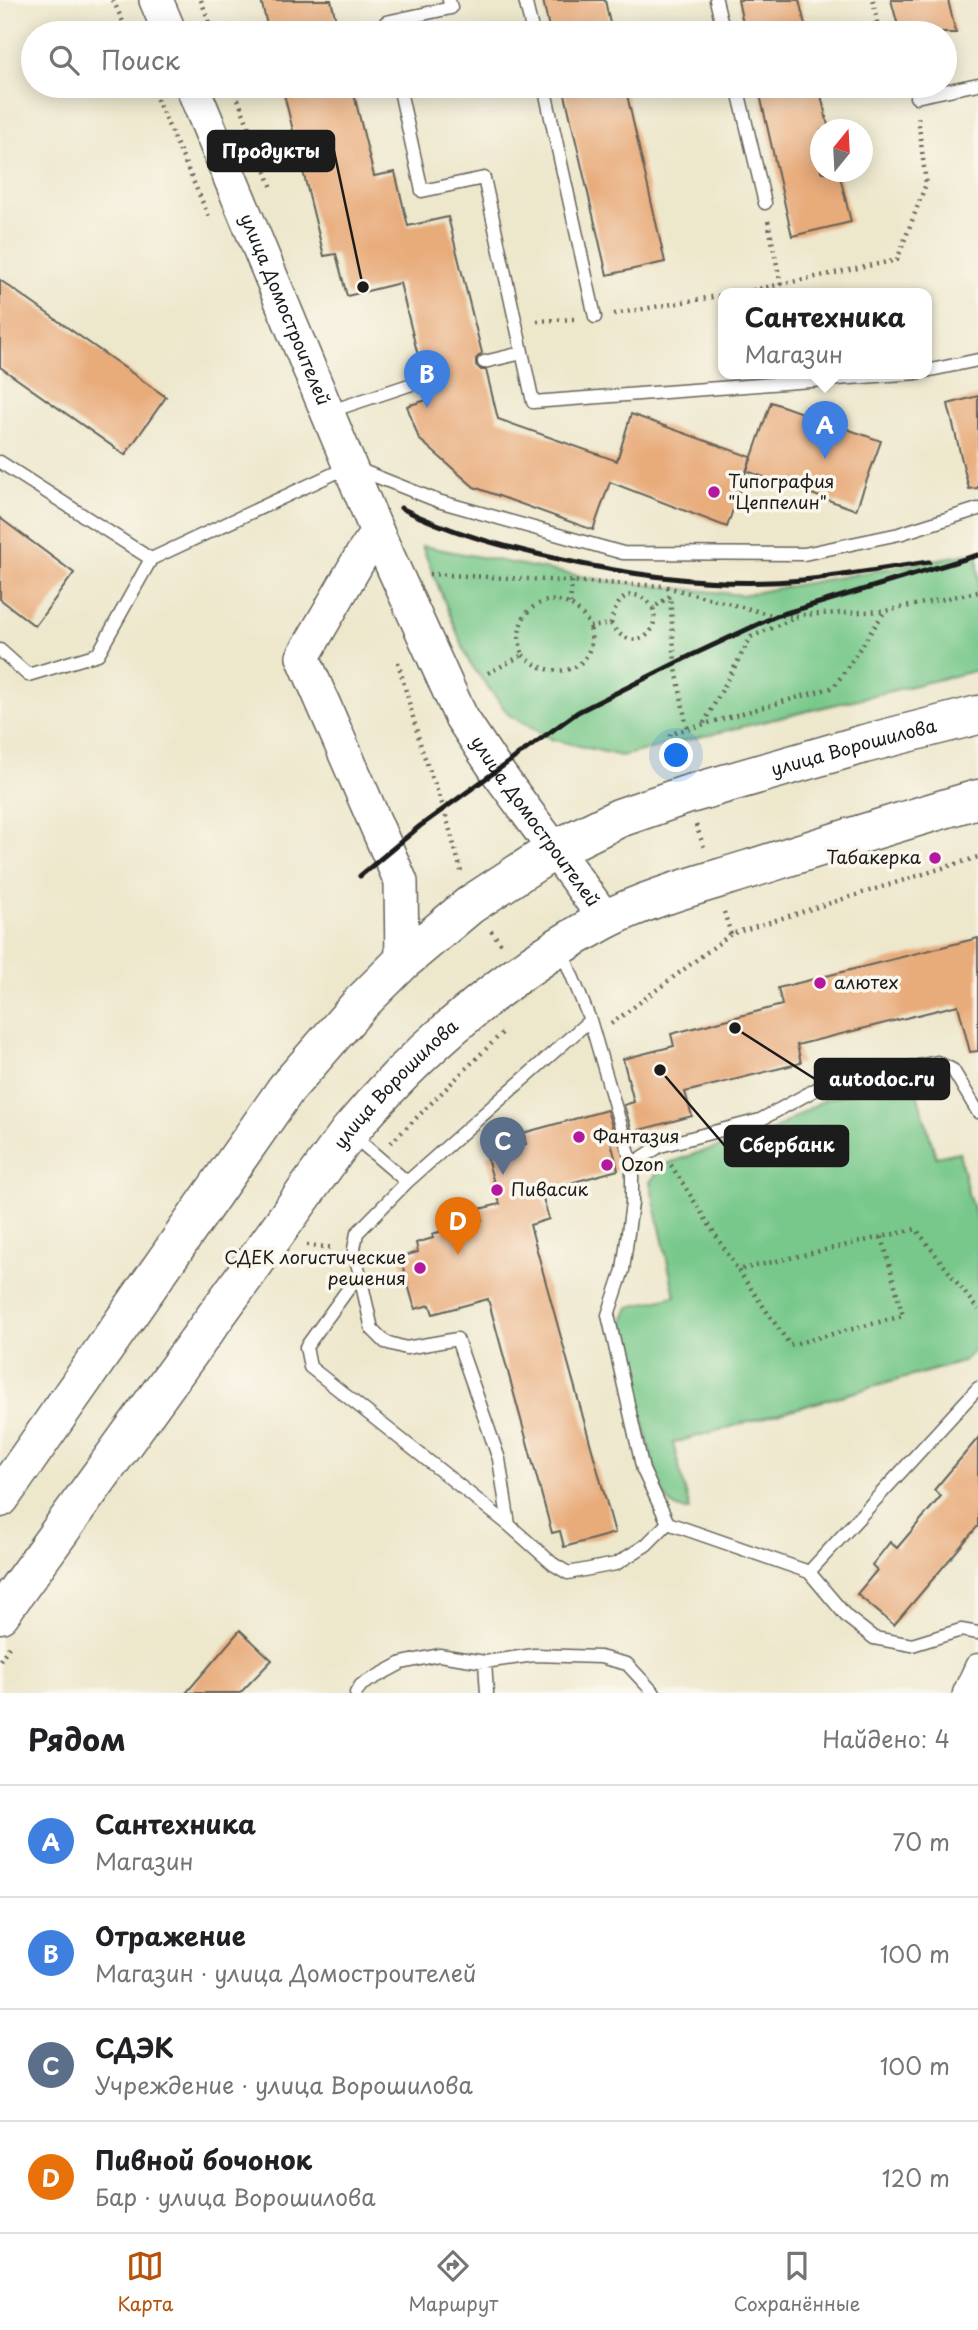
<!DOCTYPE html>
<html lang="ru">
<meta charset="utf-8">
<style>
:root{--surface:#fff;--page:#f6f6f6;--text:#202124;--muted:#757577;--line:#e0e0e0;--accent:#b45309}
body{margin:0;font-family:"Playpen Sans",sans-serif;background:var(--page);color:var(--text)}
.compass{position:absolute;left:810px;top:119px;width:63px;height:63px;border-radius:50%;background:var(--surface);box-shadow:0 4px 18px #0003;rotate:18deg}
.you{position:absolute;left:677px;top:756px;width:24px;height:24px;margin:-18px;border:5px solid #fff;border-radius:50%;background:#1a73e8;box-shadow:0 0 0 10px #1a73e833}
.badge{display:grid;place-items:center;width:46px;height:46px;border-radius:50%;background:var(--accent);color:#fff;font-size:23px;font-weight:700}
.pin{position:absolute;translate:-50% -58px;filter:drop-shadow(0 2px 4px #0008)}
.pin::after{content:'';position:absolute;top:37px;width:24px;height:21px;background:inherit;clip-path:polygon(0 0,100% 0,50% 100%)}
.popup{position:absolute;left:718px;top:288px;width:214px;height:91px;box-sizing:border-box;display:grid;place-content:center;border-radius:14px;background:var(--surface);filter:drop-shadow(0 2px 5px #0005);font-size:23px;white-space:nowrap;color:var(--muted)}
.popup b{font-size:26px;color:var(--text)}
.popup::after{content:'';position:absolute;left:50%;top:100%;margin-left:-14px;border:14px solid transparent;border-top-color:var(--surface)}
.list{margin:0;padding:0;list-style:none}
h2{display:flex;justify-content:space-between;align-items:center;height:91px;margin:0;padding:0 28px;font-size:30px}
h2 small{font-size:23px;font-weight:400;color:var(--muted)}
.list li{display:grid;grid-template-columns:46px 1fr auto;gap:21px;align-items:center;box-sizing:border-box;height:112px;padding:0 28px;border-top:2px solid var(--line)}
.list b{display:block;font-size:26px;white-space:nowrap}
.list p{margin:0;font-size:23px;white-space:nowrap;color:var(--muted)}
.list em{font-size:23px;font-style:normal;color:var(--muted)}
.icon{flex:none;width:38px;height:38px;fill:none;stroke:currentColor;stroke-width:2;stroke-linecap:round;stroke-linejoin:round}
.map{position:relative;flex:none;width:978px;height:1693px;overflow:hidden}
.search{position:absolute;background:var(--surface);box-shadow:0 4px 18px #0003;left:21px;right:21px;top:21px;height:77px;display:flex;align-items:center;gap:18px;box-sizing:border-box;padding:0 24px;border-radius:38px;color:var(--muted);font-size:26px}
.sheet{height:539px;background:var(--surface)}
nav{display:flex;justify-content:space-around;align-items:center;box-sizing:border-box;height:98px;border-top:2px solid var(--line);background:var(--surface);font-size:19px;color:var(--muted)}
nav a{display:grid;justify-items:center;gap:4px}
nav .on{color:var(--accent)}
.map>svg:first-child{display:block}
.green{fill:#77c88a;stroke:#4a7253;stroke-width:2}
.building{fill:#e8ab7a}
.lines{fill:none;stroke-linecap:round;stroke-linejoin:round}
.service-casing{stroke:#65635a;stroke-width:15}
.minor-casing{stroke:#65635a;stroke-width:29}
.tertiary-casing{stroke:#65635a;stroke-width:36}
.primary-casing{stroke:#65635a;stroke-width:41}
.path{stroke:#65635a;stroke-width:4.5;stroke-dasharray:2 5;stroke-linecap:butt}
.service{stroke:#fff;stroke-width:12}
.minor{stroke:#fff;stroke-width:26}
.tertiary{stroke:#fff;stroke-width:33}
.primary{stroke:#fff;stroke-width:38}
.rail{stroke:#1c1c1c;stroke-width:5}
.poi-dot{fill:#b5179e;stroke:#fbf7ec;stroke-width:2.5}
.labels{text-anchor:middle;stroke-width:7;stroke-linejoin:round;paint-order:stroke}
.street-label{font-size:18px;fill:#1c1c1c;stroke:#fbf7ec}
.poi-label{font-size:18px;fill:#1c1c1c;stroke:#fbf7ec;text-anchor:start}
.leader{fill:none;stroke:#1c1c1c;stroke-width:2.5}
.callout-dot{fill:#1c1c1c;stroke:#fbf7ec;stroke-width:2.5}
.callout{fill:#1c1c1c;stroke:#1c1c1c;stroke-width:2.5}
.callout-label{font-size:19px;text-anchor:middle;font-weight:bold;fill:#fff}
</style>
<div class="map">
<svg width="978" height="1693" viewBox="0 0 978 1693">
<rect width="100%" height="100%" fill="#fbf7ec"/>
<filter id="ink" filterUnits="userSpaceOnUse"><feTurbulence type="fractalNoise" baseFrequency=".0143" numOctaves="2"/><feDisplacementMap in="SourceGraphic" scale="14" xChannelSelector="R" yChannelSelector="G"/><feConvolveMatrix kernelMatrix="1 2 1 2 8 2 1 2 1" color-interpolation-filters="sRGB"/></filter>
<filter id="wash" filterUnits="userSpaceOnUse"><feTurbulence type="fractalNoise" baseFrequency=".00686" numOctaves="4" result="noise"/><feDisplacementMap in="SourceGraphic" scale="28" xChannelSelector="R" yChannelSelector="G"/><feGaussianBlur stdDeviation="1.57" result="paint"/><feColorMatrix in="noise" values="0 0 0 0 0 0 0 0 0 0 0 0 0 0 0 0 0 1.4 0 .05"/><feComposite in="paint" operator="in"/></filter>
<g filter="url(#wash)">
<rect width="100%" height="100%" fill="#ede7cc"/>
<!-- green -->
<path class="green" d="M422,546L602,580L742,595L978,552V670L621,756L551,739L509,715L469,662Z
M904,1079L914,1083L936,1157L959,1152L969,1197L978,1222V1347L962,1362L673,1443L690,1510C670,1511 663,1495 656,1479L623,1332L624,1318L629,1307L675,1296L650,1182L663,1165L697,1153L766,1134L824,1100Z"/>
<g id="blocks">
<!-- building -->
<path class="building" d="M261,0H331L339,33H269Z
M543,0H605L612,33H550Z
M738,0H799L807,33H745Z
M891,0H948L956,33H900Z
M282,86H352L374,176L395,172L408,226L448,217L482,353L476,359V365L481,370H486L498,419L617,461L631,414L751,457L727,527L610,482L593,530L474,487L419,439L407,406L430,399L427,388L431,385L432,378L429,373L422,372L400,283L347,296L336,254L324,256Z
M563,86H625L665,262L607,275Z
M758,86H819L829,130H821V172H839L851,222L792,236Z
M0,280L166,397L125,455L0,367Z
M978,396V488L969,489L948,404Z
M771,402L881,441L856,510L747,471Z
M0,518L74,573L35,626L0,599Z
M978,938V1051L970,1052L958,1005L797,1045L801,1063L685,1092L692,1116L632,1132L624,1105L634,1102L623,1059L674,1046L671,1034L782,1005L778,988Z
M607,1110L615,1136L610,1137L618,1170L541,1191L549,1219L530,1225L615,1533L564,1547L560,1531L552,1533L488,1299L433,1314L430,1305L415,1309L400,1257L418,1252L416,1243L433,1238L432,1234L482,1220L479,1209L500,1204L486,1155L526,1144L523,1133Z
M978,1438V1526L894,1625L857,1594L877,1570L872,1565L883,1551L890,1542L897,1548L941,1496L934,1490Z
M240,1630L272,1660L240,1693H186Z"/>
</g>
</g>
<g filter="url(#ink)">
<use href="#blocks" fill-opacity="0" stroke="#65635a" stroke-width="2"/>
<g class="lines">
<!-- service casing -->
<g class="service-casing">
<path id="service" d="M525,0L533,33
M716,0L724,33
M388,33L386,22L451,8L449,0
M399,86L422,191L484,178L533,402L917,373
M544,86L595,317
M737,86L765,203
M916,97L978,84
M484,362L522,353
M926,371L978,360
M328,412L424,380
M0,462L151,559
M0,650L28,675L98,654L151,559L350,466L438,501L623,553L804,554L899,534L978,509
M561,949L590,1020L632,1164V1203L623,1270L608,1315L643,1470L668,1523L809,1572L847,1617L874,1638L912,1645L961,1630L978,1633
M351,1134L407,1182L590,1020
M632,1164L660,1146L760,1120L822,1086L937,1062L953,1070L978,1112
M407,1182L357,1233L354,1249L372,1329L385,1342L406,1348L457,1339L499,1459L509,1525
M359,1274L306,1347L310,1367L509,1525L553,1564L568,1573L616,1564L646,1545L668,1523
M809,1572L978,1388
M485,1662L487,1693
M356,1693L361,1685L402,1663L439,1655L485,1662L534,1655L600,1657L627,1664L654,1693"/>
</g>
<!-- minor casing -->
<g class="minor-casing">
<path id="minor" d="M966,1693L978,1667"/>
</g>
<!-- tertiary casing -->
<g class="tertiary-casing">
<g id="tertiary">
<path d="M156,0L170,33"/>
<path id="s1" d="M192,86L377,532L461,717L496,770L606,920"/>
<path d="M377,532L360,558L303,657L401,882L402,962"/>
</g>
</g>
<!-- primary casing -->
<g class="primary-casing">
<g id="primary">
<path id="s2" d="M0,1498L286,1089L361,1003L402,962L470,905L554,850L619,818L686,795L864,744L978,715"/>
<path id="s3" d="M0,1614L349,1132C417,1050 510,970 605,920C650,897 702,884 750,869C826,845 901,821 978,799"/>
</g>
</g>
<!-- path -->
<path class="path" d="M113,0L128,33
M201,0L213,33
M873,0L879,33
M151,86L210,219
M233,86L272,188
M768,221L781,285
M739,293L897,260L926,184L918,117
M614,314L724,295
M537,321L574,319
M429,574L663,586L776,616L885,611L978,592
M570,604L572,581
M611,624C615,597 634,583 653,608
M523,655C543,676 583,679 591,644C592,639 591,632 590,627
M398,662L422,750L444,809L461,871
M488,673L523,655C503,603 567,578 590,627L611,624C627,651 661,641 653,608L670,596L675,663L687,729
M704,723L751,637L797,617
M678,763L670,734L834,687L885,611
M696,825L705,850
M724,912L731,934
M491,931L503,946
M611,1024L731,934L978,857
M391,1143L502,1033
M671,1165L738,1270
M882,1237L903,1316L790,1345L738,1270L916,1229L978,1310
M307,1245L334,1248
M0,1660L9,1647"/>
<!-- service -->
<use href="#service" class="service"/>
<!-- minor -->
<use href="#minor" class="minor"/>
<!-- tertiary -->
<use href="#tertiary" class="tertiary"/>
<!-- primary -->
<use href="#primary" class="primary"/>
<!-- rail -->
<path class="rail" d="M401,508C450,533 505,547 558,559C635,576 723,588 802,580C845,576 887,568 929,562
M360,876L420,826L578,712L690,656L776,616L978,555"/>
</g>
</g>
<!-- markers -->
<g class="poi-dot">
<circle cx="714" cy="492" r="7"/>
<circle cx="935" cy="858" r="7"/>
<circle cx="820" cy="983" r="7"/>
<circle cx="579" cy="1137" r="7"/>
<circle cx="607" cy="1165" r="7"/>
<circle cx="497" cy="1190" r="7"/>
<circle cx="420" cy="1268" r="7"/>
</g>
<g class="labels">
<!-- street labels -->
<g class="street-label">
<text dy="6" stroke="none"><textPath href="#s1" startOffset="242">улица Домостроителей</textPath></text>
<text dy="6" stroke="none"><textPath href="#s2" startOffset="1178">улица Ворошилова</textPath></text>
<text dy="6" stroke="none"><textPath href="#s1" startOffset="814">улица Домостроителей</textPath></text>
<text dy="6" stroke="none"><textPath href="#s3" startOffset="662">улица Ворошилова</textPath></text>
</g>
<!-- poi labels -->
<g class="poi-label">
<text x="728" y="488">Типография<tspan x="728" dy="21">"Цеппелин"</tspan></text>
<text x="921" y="864" text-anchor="end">Табакерка</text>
<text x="834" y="989">алютех</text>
<text x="593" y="1143">Фантазия</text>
<text x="621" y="1171">Ozon</text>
<text x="511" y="1196">Пивасик</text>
<text x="406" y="1264" text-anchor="end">СДЕК логистические<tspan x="406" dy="21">решения</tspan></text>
</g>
</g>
<!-- callouts -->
<path class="leader" d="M363 287L334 151M735 1028L815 1079M660 1070L725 1146"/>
<g class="callout-dot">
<circle cx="363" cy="287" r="7"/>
<circle cx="735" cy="1028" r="7"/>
<circle cx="660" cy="1070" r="7"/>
</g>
<g class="callout">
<rect x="208" y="131" width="126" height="40" rx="7"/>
<rect x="815" y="1059" width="134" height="40" rx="7"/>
<rect x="725" y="1126" width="123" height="40" rx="7"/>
</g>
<g class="callout-label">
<text x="271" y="158">Продукты</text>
<text x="882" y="1086">autodoc.ru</text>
<text x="787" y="1152">Сбербанк</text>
</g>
</svg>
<svg class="compass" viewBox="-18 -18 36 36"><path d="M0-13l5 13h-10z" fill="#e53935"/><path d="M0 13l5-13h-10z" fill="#757577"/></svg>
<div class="you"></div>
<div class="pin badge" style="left:825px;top:459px;background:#3f7fe0">A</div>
<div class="popup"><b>Сантехника</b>Магазин</div>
<div class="pin badge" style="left:427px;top:408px;background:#3f7fe0">B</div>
<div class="pin badge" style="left:503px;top:1175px;background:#5c6f8a">C</div>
<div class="pin badge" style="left:458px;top:1255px;background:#e8710a">D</div>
<div class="search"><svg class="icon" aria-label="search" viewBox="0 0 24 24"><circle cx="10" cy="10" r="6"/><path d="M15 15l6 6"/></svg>Поиск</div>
</div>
<section class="sheet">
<h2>Рядом<small>Найдено: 4</small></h2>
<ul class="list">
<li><span class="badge" style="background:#3f7fe0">A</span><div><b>Сантехника</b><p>Магазин</p></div><em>70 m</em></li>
<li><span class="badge" style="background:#3f7fe0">B</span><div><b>Отражение</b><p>Магазин · улица Домостроителей</p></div><em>100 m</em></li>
<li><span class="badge" style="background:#5c6f8a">C</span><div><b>СДЭК</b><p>Учреждение · улица Ворошилова</p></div><em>100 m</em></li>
<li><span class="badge" style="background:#e8710a">D</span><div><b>Пивной бочонок</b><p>Бар · улица Ворошилова</p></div><em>120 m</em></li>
</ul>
</section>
<nav>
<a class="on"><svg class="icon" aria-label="map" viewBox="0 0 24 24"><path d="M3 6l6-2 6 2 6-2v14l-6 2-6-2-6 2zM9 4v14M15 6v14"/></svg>Карта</a>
<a><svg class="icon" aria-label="directions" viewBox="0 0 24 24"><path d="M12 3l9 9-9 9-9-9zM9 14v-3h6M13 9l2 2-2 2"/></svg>Маршрут</a>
<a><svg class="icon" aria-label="saved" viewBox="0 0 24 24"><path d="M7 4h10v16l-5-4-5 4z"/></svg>Сохранённые</a>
</nav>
